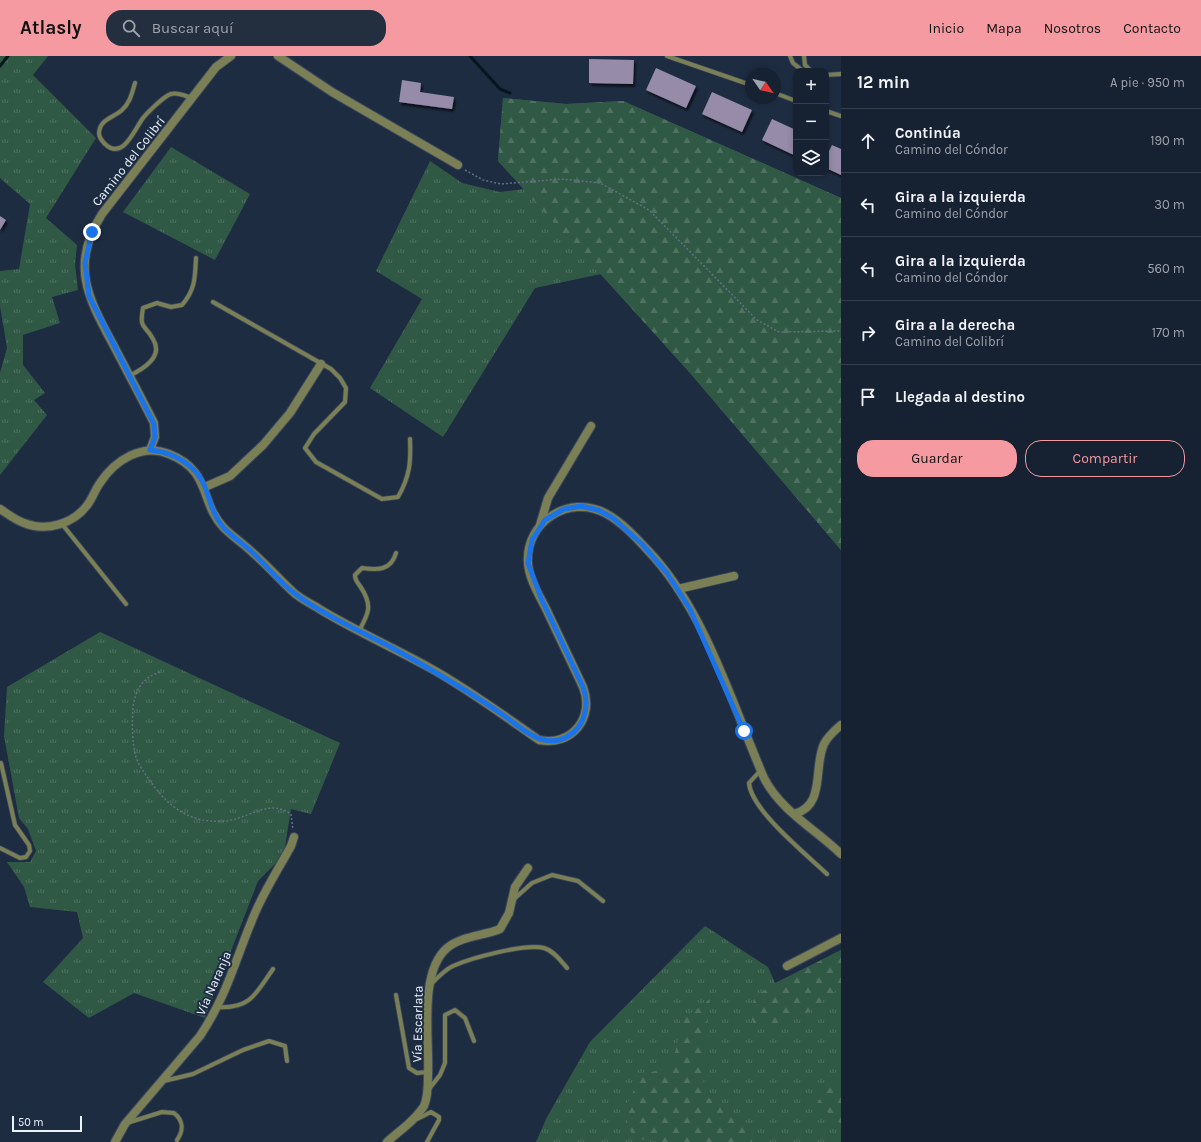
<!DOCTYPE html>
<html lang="es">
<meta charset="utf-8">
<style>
:root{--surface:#162132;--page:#232e3e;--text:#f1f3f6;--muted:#9ea3ac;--line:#353e4d;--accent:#f49aa0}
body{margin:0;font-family:Karla,sans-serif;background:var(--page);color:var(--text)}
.controls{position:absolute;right:12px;top:12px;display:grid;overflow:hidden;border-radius:8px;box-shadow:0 2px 6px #0003}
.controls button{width:36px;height:36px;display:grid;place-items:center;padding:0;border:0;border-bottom:1px solid var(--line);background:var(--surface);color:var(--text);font:20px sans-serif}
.compass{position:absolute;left:745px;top:12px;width:36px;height:36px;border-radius:50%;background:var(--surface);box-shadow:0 2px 6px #0003;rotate:124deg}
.scale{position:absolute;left:12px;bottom:10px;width:70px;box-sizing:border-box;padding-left:4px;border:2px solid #ebf3ff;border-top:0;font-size:11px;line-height:14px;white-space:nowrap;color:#ebf3ff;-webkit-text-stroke:3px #1e2c42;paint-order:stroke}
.stop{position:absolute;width:12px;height:12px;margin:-9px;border:3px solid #1a73e8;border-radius:50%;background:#fff}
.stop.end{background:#1a73e8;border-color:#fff;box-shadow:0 1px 4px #0008}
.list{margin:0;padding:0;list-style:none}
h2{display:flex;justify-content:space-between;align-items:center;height:52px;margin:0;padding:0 16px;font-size:17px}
h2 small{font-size:13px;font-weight:400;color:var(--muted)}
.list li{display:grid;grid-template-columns:26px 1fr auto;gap:12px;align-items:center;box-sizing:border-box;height:64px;padding:0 16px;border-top:1px solid var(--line)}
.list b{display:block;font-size:15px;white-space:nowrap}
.list p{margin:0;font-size:13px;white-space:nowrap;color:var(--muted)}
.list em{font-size:13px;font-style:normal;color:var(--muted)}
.actions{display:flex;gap:8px;padding:12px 16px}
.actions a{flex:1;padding:9px 0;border:1px solid var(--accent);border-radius:16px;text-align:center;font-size:14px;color:var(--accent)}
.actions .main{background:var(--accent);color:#111}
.icon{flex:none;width:22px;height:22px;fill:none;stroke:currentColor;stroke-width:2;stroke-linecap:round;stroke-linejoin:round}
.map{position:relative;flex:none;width:841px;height:1086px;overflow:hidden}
header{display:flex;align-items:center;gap:24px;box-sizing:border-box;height:56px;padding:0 20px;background:var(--accent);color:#111}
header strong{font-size:19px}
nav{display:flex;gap:22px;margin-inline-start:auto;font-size:14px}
.search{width:280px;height:36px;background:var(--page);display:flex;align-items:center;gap:10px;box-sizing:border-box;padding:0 14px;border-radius:16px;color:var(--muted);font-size:15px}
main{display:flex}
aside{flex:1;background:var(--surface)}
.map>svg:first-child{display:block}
.grass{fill:url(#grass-tufts)}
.forest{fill:url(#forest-firs)}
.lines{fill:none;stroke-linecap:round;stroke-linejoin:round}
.stream{stroke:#03171d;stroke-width:3}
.building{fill:#968caa;filter:url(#shadow)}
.lane-casing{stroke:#3b485c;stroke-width:5.5}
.street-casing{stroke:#3b485c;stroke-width:10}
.path{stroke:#636f82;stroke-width:1.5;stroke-dasharray:2 2;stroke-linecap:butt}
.lane{stroke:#7a7f56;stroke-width:4}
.street{stroke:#7a7f56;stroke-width:8}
.route{stroke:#1a73e8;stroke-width:5}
.labels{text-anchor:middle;stroke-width:4;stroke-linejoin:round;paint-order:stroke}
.street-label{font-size:13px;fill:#ebf3ff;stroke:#1e2c42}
</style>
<header>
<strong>Atlasly</strong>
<div class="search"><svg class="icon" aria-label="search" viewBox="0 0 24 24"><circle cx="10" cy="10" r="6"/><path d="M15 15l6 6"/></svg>Buscar aquí</div>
<nav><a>Inicio</a><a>Mapa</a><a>Nosotros</a><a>Contacto</a></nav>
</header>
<main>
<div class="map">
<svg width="841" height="1086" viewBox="0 0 841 1086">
<defs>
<pattern id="grass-tufts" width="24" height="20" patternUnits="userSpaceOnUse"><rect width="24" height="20" fill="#305945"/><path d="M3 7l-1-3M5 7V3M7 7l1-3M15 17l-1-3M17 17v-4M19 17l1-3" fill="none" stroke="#4e7161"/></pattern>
<pattern id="forest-firs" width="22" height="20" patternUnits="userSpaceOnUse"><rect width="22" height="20" fill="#305945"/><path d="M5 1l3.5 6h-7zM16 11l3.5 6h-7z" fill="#4e7161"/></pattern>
<filter id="shadow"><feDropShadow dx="2" dy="3" stdDeviation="1" flood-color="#0009"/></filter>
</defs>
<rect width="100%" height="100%" fill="#1e2c42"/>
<!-- grass -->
<path class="grass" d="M0,0H48L33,19L96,82L46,162L77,189L75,209L78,234L52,241L60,267L23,279V309L45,337L34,344L47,359L0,419V317L7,292L0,250V215L19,213L30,148L0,122Z
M503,42L566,48L623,45L841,142V494L690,317L601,218L535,232L443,381L370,332L422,243L376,215L430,105L462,127L500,136L524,133L498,105Z
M171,91L250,138L215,204L123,156Z
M100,576L340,687L311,758L291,753L285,791L278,805L258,825L205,962L134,937L89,962L43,926L83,882L77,856L30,851L24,831L7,806H30L36,795L28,773L19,762L4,680L7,631Z
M705,870L768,911L775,927L841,894V1086H536L547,1061L590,986Z"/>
<!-- forest -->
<path class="forest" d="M503,42L566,48L623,45L841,142V494L690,317L498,105Z
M841,894V936L835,935L810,955L778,971L755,970L749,958L755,940L775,928Z
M710,943L705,992L703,1037L751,1074L752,1086H661L633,1082L624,1054L641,1020L672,1009L683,964Z
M841,1027V1068L817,1047L833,1028Z"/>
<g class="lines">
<!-- stream -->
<path class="stream" d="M470,0L500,33L510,37
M0,10L8,0"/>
</g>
<!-- building -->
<path class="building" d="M589,3L634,4L633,28L589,27Z
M656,12L696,30L686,52L646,34Z
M402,24L421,27L420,36L454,41L452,53L399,46Z
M712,36L752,54L742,76L702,58Z
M772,63L796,74V100L762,84Z
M832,89L841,93V119L826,112V101Z
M0,160L6,164L0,174Z"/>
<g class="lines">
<!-- lane casing -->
<g class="lane-casing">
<path id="lane" d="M667,0L751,29
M790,0L793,7L803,15
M804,0L805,9L811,15
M826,19L841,18
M135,27C132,37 130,47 122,54C113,62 100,63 99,77C99,81 102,85 105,88C123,105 134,74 143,62C147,57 164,40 171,38C178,36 185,40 192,42
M775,37L796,45
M826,55L841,60
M213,246L331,313L340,322L346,332L345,346L314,378L305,392L316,406L382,443L398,441C410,420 411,406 410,383
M129,320C143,313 164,301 153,283C145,268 139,274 143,252L157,247L171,251L182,249C195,234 195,223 196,202
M62,468L126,548
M359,575C369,557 373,549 360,530C357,526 355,524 355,519L362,512C377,514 391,515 396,497
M760,715L749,727C751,754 806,798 827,818
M0,792L20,802L26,801L30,795L29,789L15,769L1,707
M514,843L532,827L552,819L578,825L603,845
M432,927C438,921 446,913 453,910C471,902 526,887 544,892C554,895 561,905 567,912
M396,939L409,1012L417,1017L428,1016
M218,951C251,953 256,937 273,913
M164,1025L193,1018L243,994L269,985L285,990L287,1005
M429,1033L440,1019L445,1007V959L455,954L465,962L474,985
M417,1063L431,1056L439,1061V1064L427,1086
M127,1067L162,1056L174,1057C183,1064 184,1074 177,1084"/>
</g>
<!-- street casing -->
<g class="street-casing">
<path id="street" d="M278,0L332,36L458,109
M150,394L155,381L154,367C142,343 129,319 116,294C90,245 68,211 102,158L216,11L231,0
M205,431L230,420L263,389L290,357L321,308
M0,453C8,458 15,464 24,467C46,476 74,468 88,448C93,441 95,434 100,427C115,404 142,387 169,398C212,415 199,446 224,472C233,481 244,488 253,497C267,509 279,523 292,535C300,543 312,548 321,554C356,575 394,592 430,612C468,633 503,659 539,684C572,691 595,661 583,631C571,606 560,582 548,557C541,542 529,524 528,507C525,466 569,438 605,457C624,467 640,486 654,501C707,561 733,650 764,722C781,755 815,773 841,798
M540,469L548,442L591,370
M678,533L734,520
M794,758C826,750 813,711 824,688C828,680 835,674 841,669
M787,910L841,882
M115,1086L125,1068L200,980C228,938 236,901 255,857C265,834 279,812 291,790L294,781
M387,1086C399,1075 415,1065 424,1050C428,1041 428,1030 428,1020C430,985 418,917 447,892C461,880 483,880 500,873L509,857L515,831L528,812"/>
</g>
<!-- path -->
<path class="path" d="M465,114L483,124L501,128L562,123L600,127L649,154L757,264L779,276L841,275
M160,616C142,622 135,634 133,652C132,667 132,683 135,697C136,705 143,715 148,722C167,750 189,768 225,765C249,763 268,742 291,758L293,774"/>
<!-- lane -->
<use href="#lane" class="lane"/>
<!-- street -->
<use href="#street" class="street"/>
</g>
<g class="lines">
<!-- route -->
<path class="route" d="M92,176L85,207L89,240L154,368L155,381L150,394C172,396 196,408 205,431C210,445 213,459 223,471C232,481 244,488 253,497C267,510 279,526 294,537C322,558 356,573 387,589C427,611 466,633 503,659C520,671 538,689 559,684C583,677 591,652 583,631L541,542L528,507L532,484L545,464L564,453L581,450L598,454L613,462L642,488L667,517L690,553L744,675"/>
</g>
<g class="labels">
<!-- street labels -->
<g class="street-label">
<text transform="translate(128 105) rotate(-52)" y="5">Camino del Colibrí</text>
<text transform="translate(213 927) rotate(-66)" y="5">Vía Naranja</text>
<text transform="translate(417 968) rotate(-89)" y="5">Vía Escarlata</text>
</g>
</g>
</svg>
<div class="controls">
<button>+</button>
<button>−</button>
<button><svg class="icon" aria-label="layers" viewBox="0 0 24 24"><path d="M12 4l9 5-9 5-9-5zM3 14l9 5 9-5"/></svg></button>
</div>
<svg class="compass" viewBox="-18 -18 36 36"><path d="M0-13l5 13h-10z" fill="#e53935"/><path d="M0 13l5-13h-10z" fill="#9ea3ac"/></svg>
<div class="scale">50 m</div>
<div class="stop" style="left:744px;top:675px"></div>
<div class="stop end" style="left:92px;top:176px"></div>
</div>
<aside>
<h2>12 min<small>A pie · 950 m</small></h2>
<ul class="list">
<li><svg class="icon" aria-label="ahead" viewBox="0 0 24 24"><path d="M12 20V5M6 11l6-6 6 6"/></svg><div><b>Continúa</b><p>Camino del Cóndor</p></div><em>190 m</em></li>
<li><svg class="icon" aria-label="left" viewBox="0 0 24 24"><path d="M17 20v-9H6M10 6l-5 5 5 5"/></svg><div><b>Gira a la izquierda</b><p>Camino del Cóndor</p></div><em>30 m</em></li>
<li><svg class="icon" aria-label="left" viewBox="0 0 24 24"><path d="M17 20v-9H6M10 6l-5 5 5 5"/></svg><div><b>Gira a la izquierda</b><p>Camino del Cóndor</p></div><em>560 m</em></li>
<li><svg class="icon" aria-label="right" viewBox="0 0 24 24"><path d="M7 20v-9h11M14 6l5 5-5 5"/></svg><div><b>Gira a la derecha</b><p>Camino del Colibrí</p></div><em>170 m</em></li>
<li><svg class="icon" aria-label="arrive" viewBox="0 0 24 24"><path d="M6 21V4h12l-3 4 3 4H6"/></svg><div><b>Llegada al destino</b></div></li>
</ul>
<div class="actions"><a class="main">Guardar</a><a>Compartir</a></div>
</aside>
</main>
